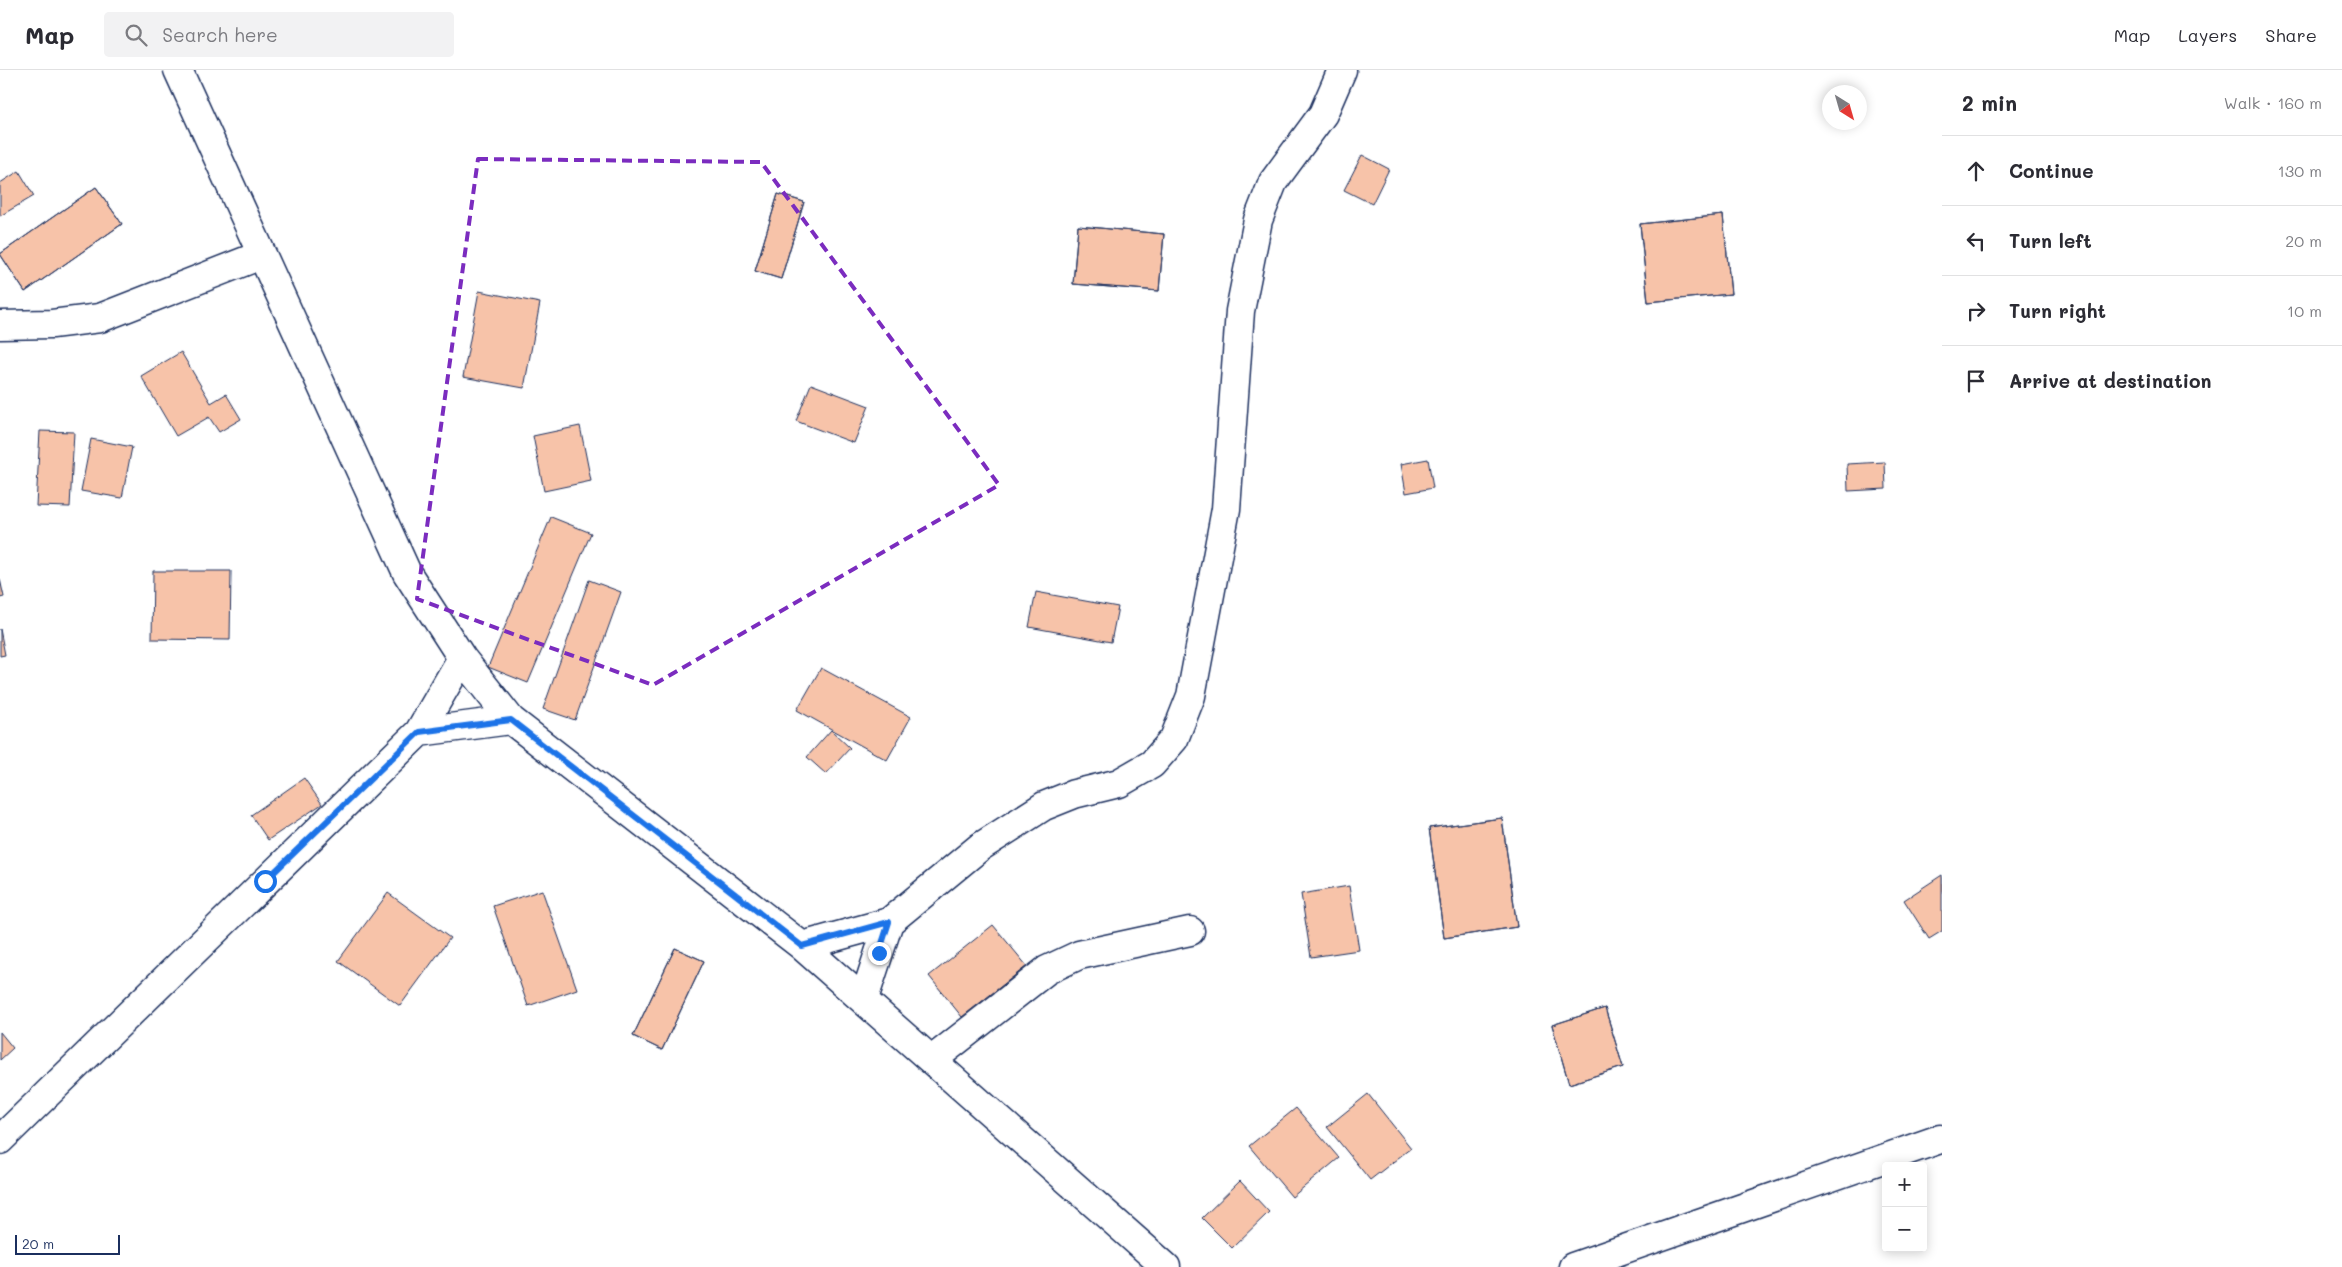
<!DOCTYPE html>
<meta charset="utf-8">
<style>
:root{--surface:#fff;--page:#f2f2f3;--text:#2b2b33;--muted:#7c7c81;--line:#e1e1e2}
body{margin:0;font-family:Mali,sans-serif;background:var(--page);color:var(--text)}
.controls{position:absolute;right:15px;bottom:15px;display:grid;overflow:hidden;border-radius:5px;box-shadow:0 2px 12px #0003}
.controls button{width:45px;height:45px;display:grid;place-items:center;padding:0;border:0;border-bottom:1px solid var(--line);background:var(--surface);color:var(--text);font:25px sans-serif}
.compass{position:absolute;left:1822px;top:15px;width:45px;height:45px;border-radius:50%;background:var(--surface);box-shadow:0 2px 12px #0003;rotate:143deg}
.scale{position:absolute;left:15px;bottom:12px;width:105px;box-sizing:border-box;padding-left:5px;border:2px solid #1b2f5e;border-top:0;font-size:14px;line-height:18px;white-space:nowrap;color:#1b2f5e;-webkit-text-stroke:4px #fff;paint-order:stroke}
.stop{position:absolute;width:15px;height:15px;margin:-11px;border:4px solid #1a73e8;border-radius:50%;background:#fff}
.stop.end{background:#1a73e8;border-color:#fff;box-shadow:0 1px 5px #0008}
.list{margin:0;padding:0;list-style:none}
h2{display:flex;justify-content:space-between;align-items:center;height:65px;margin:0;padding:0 20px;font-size:21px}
h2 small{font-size:16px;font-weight:400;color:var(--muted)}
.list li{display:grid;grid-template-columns:32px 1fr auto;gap:15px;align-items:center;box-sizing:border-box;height:70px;padding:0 20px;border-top:1px solid var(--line)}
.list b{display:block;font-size:19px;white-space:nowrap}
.list em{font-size:16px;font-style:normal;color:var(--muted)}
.icon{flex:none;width:28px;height:28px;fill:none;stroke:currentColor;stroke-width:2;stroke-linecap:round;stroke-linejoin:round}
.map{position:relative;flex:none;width:1942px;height:1197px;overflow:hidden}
header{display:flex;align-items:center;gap:30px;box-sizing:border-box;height:70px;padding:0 25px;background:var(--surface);border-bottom:1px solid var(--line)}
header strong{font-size:24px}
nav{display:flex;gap:28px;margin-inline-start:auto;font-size:18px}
.search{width:350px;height:45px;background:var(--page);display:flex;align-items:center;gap:12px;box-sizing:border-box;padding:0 18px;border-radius:5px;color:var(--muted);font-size:19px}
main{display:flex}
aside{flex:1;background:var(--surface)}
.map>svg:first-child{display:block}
.building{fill:#f7c3a9;stroke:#1b2f5e}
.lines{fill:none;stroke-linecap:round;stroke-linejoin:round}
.street-casing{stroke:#1b2f5e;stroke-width:31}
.street{stroke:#fff;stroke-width:28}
.route{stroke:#1a73e8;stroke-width:6}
.marked{fill:none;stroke:#7b2cbf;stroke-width:4;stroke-dasharray:10 6;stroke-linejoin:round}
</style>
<header>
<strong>Map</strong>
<div class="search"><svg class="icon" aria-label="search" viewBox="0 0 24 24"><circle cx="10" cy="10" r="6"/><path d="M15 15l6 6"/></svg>Search here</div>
<nav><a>Map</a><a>Layers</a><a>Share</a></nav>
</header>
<main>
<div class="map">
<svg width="1942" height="1197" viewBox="0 0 1942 1197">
<rect width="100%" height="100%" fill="#fff"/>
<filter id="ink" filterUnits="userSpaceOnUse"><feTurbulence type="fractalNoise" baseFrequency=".02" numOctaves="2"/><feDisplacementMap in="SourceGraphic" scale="10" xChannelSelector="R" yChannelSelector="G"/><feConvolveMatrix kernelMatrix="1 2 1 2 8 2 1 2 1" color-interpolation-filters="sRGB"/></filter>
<g filter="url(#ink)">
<!-- building -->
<path class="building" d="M1362,85L1389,99L1372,134L1344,120Z
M19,101L34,126L0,146V113Z
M96,117L122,154L25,222L0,184Z
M96,117L122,154L25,222L0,184Z
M778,124L804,132L781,209L755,201Z
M778,124L804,132L781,209L755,201Z
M1723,145L1731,224L1648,232L1640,154Z
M1723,145L1731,224L1648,232L1640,154Z
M1078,156L1164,164L1159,221L1073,214Z
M1078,156L1164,164L1159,221L1073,214Z
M479,221L540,233L524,318L463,307Z
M181,282L211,333L226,324L241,349L219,362L209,347L176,366L141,306Z
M811,314L869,336L854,373L796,351Z
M580,356L591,411L544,421L533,366Z
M40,361L74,362L70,437L36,436Z
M91,369L132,377L122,428L81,421Z
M1428,389L1433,418L1406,423L1401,394Z
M1885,392L1886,419L1848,421L1847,394Z
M551,447L591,463L528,613L488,597Z
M153,501H231L230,570L152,569Z
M0,509L4,527L0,528Z
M589,510L621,522L575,650L543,639Z
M1036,522L1118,537L1111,572L1029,557Z
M0,559L5,585L0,586Z
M821,598L911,647L887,690L797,640Z
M831,660L850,678L826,704L807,687Z
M304,708L322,734L268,770L251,745Z
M1502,748L1517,857L1444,868L1429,758Z
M1502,748L1517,857L1444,868L1429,758Z
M1942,805V861L1929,869L1904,830Z
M1349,816L1359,880L1311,887L1301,824Z
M542,820L577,919L528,936L493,836Z
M388,823L450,868L400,936L338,891Z
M993,855L1027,896L962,947L929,906Z
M675,878L704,891L662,980L633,966Z
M675,878L704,891L662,980L633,966Z
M1605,938L1623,997L1569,1014L1552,955Z
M1605,938L1623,997L1569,1014L1552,955Z
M0,962L13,978L0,990Z
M1368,1024L1411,1078L1370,1110L1327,1057Z
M1296,1038L1339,1088L1292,1127L1249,1076Z
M1240,1111L1269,1142L1232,1178L1202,1148Z"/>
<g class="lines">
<!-- street casing -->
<g class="street-casing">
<path id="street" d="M178,0L407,503L462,588L511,650L802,876L1166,1197
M0,255L52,254L100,248L261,185
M419,662L511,650
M802,876L889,852L980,777L1044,736L1074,724L1119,713L1152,694L1174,669L1191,626L1226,439L1240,241L1258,150L1273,112L1323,44L1342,0
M864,929L889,852
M932,990L1047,900L1079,885L1190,861
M0,1070L419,662L462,588
M1573,1197L1940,1069"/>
</g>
<!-- street -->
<use href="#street" class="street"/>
</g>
</g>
<g class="lines" filter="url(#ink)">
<!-- route -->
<path class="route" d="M265,811L419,662L511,650L802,876L889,852L879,883"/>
</g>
<!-- marked area -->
<path class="marked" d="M478,89L761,92L999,415L653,615L417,529Z"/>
</svg>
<div class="controls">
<button>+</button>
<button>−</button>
</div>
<svg class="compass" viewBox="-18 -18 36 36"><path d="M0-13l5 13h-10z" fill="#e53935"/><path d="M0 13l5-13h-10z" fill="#7c7c81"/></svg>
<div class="scale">20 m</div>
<div class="stop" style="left:265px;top:811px"></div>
<div class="stop end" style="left:879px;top:883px"></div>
</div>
<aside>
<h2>2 min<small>Walk · 160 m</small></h2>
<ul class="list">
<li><svg class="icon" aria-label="ahead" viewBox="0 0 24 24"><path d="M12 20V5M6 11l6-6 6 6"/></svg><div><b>Continue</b></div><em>130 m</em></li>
<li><svg class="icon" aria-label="left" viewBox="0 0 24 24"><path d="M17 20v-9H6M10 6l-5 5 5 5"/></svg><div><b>Turn left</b></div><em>20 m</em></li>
<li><svg class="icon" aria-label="right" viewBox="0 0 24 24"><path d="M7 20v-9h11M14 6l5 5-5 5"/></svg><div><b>Turn right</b></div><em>10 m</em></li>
<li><svg class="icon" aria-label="arrive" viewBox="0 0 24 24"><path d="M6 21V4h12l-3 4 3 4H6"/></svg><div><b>Arrive at destination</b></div></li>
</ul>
</aside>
</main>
